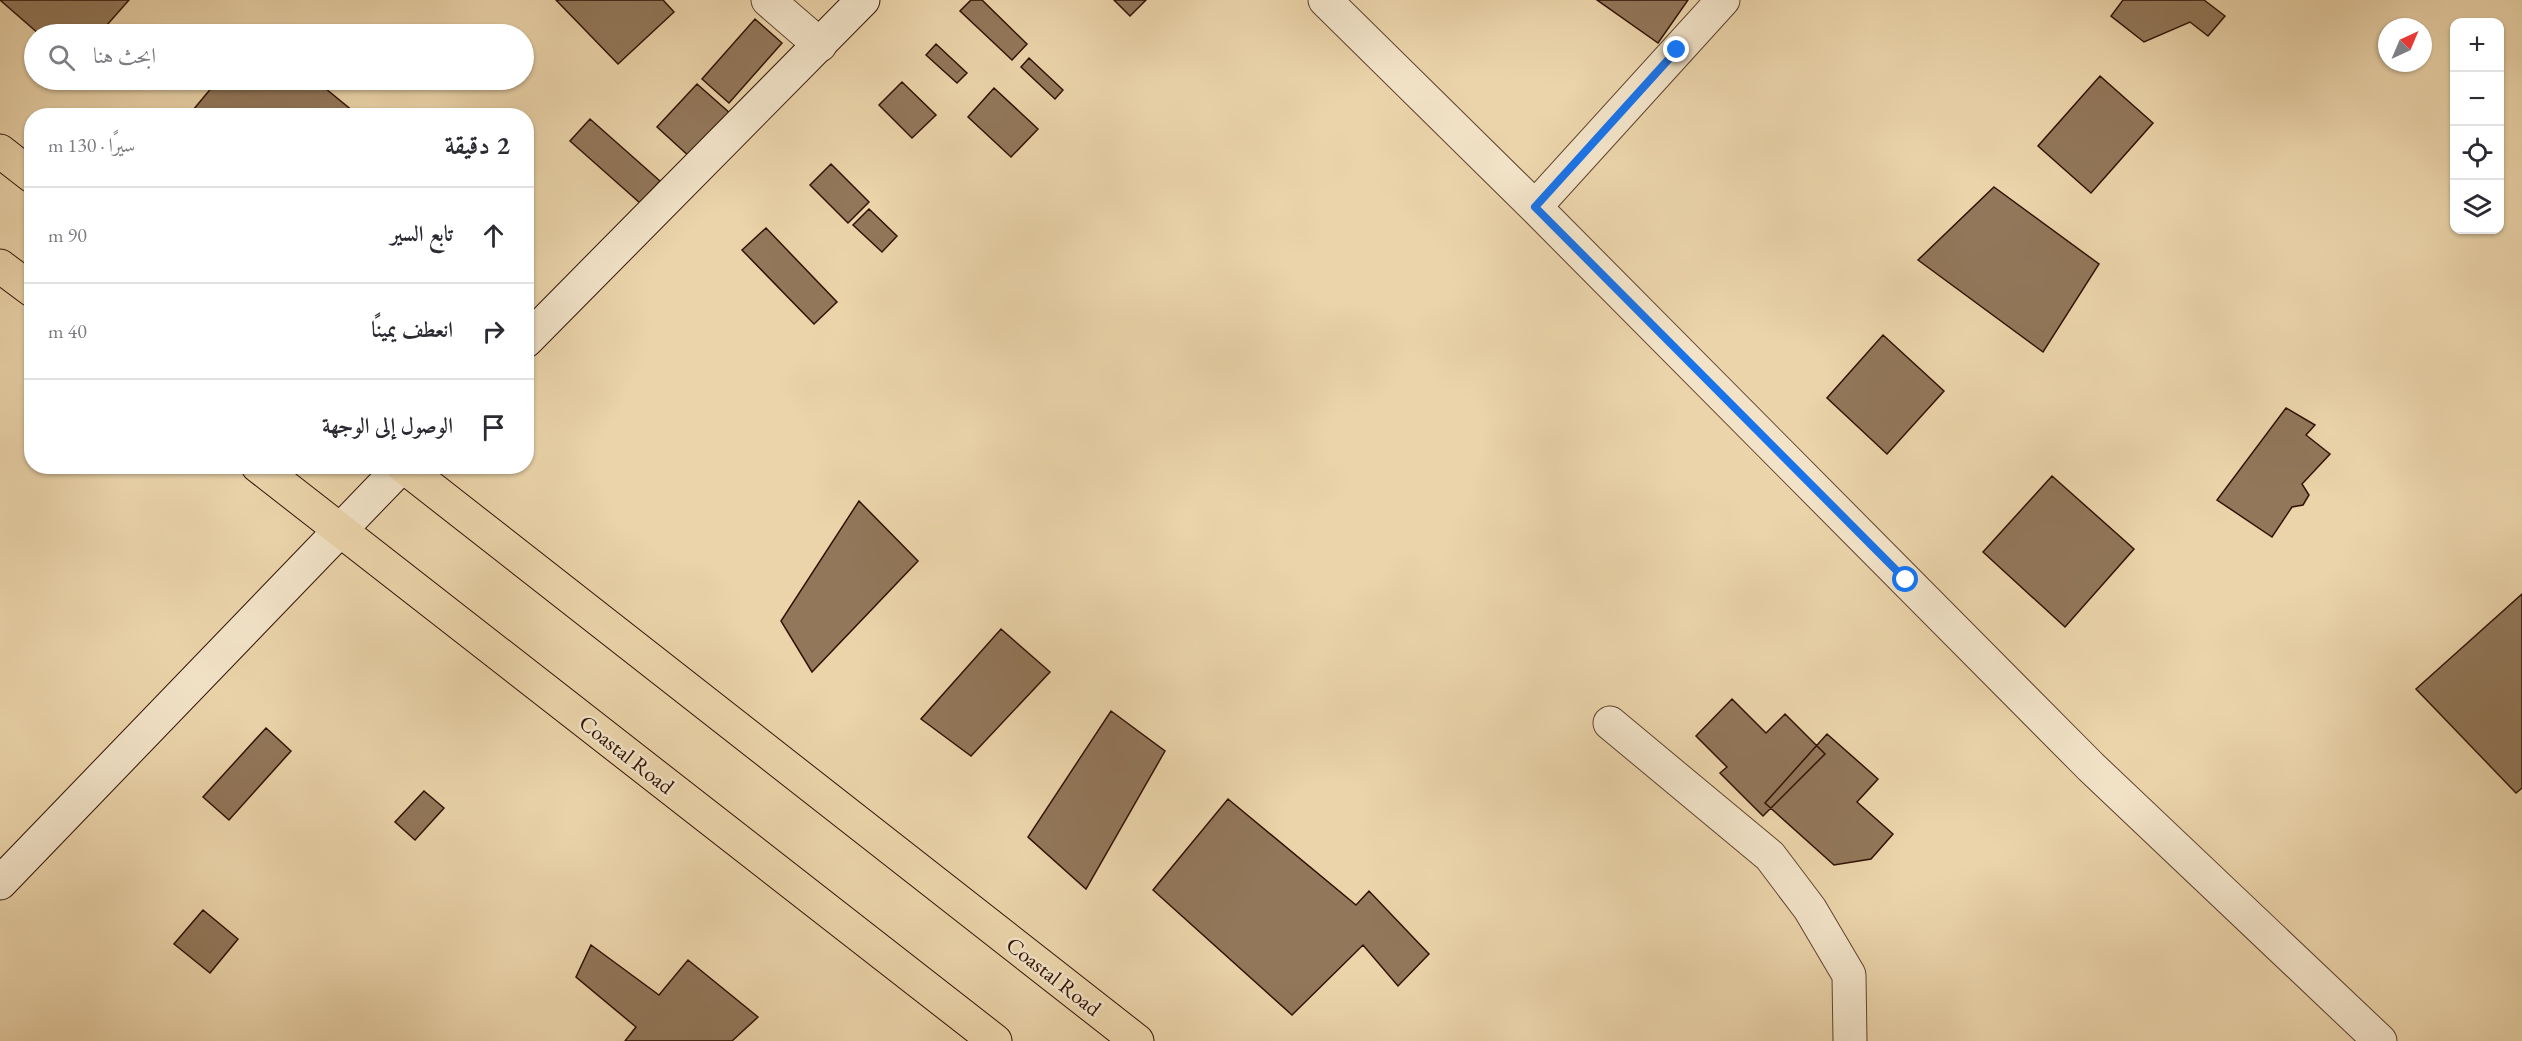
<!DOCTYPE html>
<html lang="ar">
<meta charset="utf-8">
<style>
:root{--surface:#fff;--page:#f7f7f7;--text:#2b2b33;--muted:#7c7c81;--line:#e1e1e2}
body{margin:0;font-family:"EB Garamond",Amiri,serif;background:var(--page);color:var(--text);direction:rtl}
.controls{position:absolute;right:18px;top:18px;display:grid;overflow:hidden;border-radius:12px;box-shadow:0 2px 4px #0004}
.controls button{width:54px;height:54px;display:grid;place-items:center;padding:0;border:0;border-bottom:2px solid var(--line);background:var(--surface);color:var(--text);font:30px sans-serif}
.compass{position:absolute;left:2378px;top:18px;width:54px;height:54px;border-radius:50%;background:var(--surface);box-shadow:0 2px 4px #0004;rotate:44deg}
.stop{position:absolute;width:18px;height:18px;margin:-14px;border:4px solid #1a73e8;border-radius:50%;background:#fff}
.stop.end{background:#1a73e8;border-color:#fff;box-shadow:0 2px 6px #0008}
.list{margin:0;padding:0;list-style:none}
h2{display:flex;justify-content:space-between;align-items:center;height:78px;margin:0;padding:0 24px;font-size:26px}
h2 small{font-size:20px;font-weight:400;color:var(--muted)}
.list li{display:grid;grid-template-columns:39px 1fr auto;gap:18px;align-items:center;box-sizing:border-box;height:96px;padding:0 24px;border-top:2px solid var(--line)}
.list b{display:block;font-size:22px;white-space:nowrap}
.list em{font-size:20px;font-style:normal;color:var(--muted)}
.icon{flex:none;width:33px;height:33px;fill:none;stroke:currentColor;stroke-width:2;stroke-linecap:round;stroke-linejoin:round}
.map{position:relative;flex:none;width:2522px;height:1041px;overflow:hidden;direction:ltr}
.search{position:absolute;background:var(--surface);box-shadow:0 2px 4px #0004;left:24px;top:24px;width:510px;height:66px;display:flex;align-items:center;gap:15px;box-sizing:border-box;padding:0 21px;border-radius:33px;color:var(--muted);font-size:22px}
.panel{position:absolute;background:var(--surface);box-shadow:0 2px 4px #0004;left:24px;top:108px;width:510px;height:366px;border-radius:24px;direction:rtl}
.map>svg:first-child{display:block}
.building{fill:#92775a;stroke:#311204;stroke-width:1.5}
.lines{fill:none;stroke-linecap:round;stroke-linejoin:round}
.street-casing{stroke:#60422e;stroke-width:35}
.secondary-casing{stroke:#311204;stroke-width:35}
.highway-casing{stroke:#311204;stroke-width:35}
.street{stroke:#f2e3c8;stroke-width:33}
.secondary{stroke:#f2e3c8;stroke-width:33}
.highway{stroke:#ebd4aa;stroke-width:33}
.route{stroke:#1a73e8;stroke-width:8}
.labels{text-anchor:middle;stroke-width:5;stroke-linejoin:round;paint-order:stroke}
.street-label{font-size:22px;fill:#311204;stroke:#f2e3c8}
</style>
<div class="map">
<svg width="2522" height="1041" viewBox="0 0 2522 1041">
<rect width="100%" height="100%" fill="#ebd4aa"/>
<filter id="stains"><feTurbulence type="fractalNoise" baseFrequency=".00333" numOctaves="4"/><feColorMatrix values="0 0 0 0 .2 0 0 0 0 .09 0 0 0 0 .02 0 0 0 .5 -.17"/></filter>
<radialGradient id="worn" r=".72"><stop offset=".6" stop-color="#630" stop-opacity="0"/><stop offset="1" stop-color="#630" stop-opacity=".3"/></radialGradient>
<!-- building -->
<path class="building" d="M0,0H129L99,34H39Z
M556,0H663L674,12L618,64Z
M971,0H982L1027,44L1012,60L960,11Z
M1114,0H1146L1130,16Z
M1597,0H1688L1658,43Z
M2123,0H2204L2225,16L2208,36L2190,22L2144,42L2111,16Z
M755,19L782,43L729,103L702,79Z
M936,44L967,73L957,83L926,55Z
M1029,58L1063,90L1055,99L1021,67Z
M2100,76L2153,123L2091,193L2038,146Z
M218,80H315L359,116H188Z
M902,82L936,115L912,138L879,105Z
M697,84L731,114L691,158L657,127Z
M994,88L1038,129L1011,157L968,117Z
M590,119L660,181L640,203L570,141Z
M831,164L869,202L848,223L810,185Z
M1994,187L2099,264L2043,352L1918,260Z
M869,209L897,236L882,252L853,225Z
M766,228L837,302L814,324L742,250Z
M1883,335L1944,391L1887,454L1827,398Z
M2286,408L2315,425L2306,435L2330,454L2302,484L2309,495L2303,505L2292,507L2272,537L2217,500Z
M2052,476L2134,549L2065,627L1983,552Z
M859,501L918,561L812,672L781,621Z
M2522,594V788L2516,793L2416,689Z
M1001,629L1050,672L971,756L921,719Z
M1732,699L1766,733L1785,714L1825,754L1763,816L1720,773L1727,767L1696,736Z
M1111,711L1165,751L1086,889L1028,837Z
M266,728L291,751L229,820L203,797Z
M1827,734L1878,779L1857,802L1893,834L1871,859L1834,865L1765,803Z
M424,791L444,808L415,840L395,822Z
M1228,799L1356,905L1369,891L1429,954L1398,986L1363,945L1292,1015L1153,890Z
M203,910L238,939L210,973L174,944Z
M591,945L659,995L688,960L758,1017L732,1041H625L636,1027L576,977Z"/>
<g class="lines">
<!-- street casing -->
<g class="street-casing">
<path id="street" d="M768,0L820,45
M1325,0L1535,207L2091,767L2380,1041
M1535,207L1723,0
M1610,723L1770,856L1810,909L1849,975L1850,1041"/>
</g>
<!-- secondary casing -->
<g class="secondary-casing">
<path id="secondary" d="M526,341L863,0
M0,883L402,466"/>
</g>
<!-- highway casing -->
<g class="highway-casing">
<path id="highway" d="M0,151L32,176
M0,266L32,290
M258,466L995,1041
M403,466L1137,1041"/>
</g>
<!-- street -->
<use href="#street" class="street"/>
<!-- secondary -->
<use href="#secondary" class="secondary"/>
<!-- highway -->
<use href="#highway" class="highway"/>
</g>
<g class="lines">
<!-- route -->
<path class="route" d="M1677,50L1535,207L1906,580"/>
</g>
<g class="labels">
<!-- street labels -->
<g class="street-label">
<text transform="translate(627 754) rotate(38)" y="8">Coastal Road</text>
<text transform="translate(1054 976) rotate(38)" y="8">Coastal Road</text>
</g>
</g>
<rect width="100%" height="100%" filter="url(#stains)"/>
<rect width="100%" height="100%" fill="url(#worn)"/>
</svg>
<div class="controls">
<button>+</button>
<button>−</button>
<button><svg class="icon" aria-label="locate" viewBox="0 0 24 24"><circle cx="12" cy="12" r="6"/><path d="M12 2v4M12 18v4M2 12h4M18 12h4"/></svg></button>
<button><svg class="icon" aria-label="layers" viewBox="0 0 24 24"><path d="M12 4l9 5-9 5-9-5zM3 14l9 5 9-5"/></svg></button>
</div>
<svg class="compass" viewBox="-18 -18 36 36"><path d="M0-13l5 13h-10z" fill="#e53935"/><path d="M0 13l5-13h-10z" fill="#7c7c81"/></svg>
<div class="stop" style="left:1906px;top:580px"></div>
<div class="stop end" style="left:1677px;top:50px"></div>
<div class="search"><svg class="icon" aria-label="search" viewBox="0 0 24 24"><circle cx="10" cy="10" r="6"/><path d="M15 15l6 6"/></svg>ابحث هنا</div>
<section class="panel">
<h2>2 دقيقة<small>سيرًا · 130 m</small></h2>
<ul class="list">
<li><svg class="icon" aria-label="ahead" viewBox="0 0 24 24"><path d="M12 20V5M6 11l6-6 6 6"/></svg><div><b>تابع السير</b></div><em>90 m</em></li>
<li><svg class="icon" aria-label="right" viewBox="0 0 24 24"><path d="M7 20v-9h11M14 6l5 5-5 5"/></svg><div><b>انعطف يمينًا</b></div><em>40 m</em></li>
<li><svg class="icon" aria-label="arrive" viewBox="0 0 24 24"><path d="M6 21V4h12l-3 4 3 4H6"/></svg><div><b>الوصول إلى الوجهة</b></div></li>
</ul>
</section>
</div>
